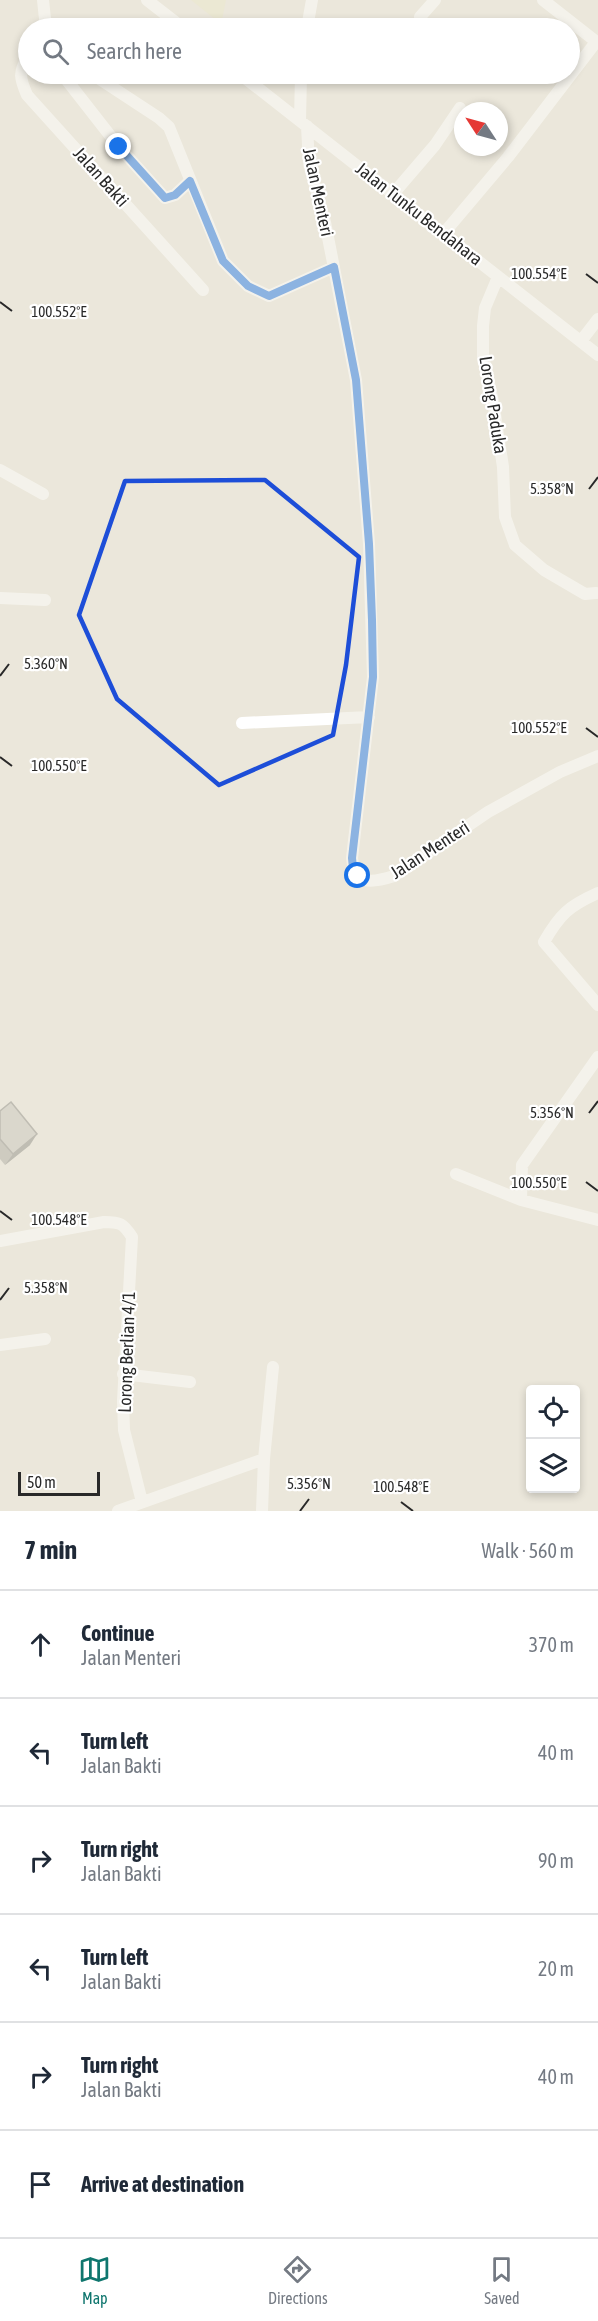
<!DOCTYPE html>
<meta charset="utf-8">
<style>
:root{--surface:#fff;--page:#f2f2f3;--text:#1f2937;--muted:#747a83;--line:#e0e1e3;--accent:#0f766e}
body{margin:0;font-family:"Asap Condensed",sans-serif;background:var(--page);color:var(--text)}
.controls{position:absolute;right:18px;bottom:18px;display:grid;overflow:hidden;border-radius:6px;box-shadow:0 3px 9px #0003}
.controls button{width:54px;height:54px;display:grid;place-items:center;padding:0;border:0;border-bottom:2px solid var(--line);background:var(--surface);color:var(--text);font:30px sans-serif}
.compass{position:absolute;left:454px;top:102px;width:54px;height:54px;border-radius:50%;background:var(--surface);box-shadow:0 3px 9px #0003;rotate:306deg}
.scale{position:absolute;left:18px;bottom:15px;width:82px;box-sizing:border-box;padding-left:6px;border:3px solid #292929;border-top:0;font-size:16px;line-height:21px;white-space:nowrap;color:#292929;-webkit-text-stroke:4px #fff;paint-order:stroke}
.stop{position:absolute;width:18px;height:18px;margin:-14px;border:4px solid #1a73e8;border-radius:50%;background:#fff}
.stop.end{background:#1a73e8;border-color:#fff;box-shadow:0 2px 6px #0008}
.list{margin:0;padding:0;list-style:none}
h2{display:flex;justify-content:space-between;align-items:center;height:78px;margin:0;padding:0 24px;font-size:26px}
h2 small{font-size:20px;font-weight:400;color:var(--muted)}
.list li{display:grid;grid-template-columns:39px 1fr auto;gap:18px;align-items:center;box-sizing:border-box;height:108px;padding:0 24px;border-top:2px solid var(--line)}
.list b{display:block;font-size:22px;white-space:nowrap}
.list p{margin:0;font-size:20px;white-space:nowrap;color:var(--muted)}
.list em{font-size:20px;font-style:normal;color:var(--muted)}
.icon{flex:none;width:33px;height:33px;fill:none;stroke:currentColor;stroke-width:2;stroke-linecap:round;stroke-linejoin:round}
.map{position:relative;flex:none;width:598px;height:1511px;overflow:hidden}
.search{position:absolute;background:var(--surface);box-shadow:0 3px 9px #0003;left:18px;right:18px;top:18px;height:66px;display:flex;align-items:center;gap:15px;box-sizing:border-box;padding:0 21px;border-radius:33px;color:var(--muted);font-size:22px}
.sheet{height:726px;background:var(--surface)}
nav{display:flex;justify-content:space-around;align-items:center;box-sizing:border-box;height:84px;border-top:2px solid var(--line);background:var(--surface);font-size:16px;color:var(--muted)}
nav a{display:grid;justify-items:center;gap:3px}
nav .on{color:var(--accent)}
.map>svg:first-child{display:block}
.education{fill:#ece8cb}
.lines{fill:none;stroke-linecap:round;stroke-linejoin:round}
.minor{stroke:#fff;stroke-width:12}
.wall{fill:#aaa9a1}
.shaded-wall{fill:#8b8983}
.building{fill:#c6c4bb;stroke:#8b8983;stroke-width:1.5}
.route{stroke:#1a73e8;stroke-width:8}
.marked{fill:none;stroke:#1d4ed8;stroke-width:4.5;stroke-linejoin:round}
.ticks{fill:none;stroke:#292929;stroke-width:2}
.labels{text-anchor:middle;stroke-width:4.5;stroke-linejoin:round;paint-order:stroke}
.street-label{font-size:18px;fill:#292929;stroke:#fff}
.ticks-label{font-size:15px;text-anchor:middle;fill:#292929;stroke:#fff;stroke-width:4.5;stroke-linejoin:round;paint-order:stroke}
</style>
<div class="map">
<svg width="598" height="1511" viewBox="0 0 598 1511">
<rect width="100%" height="100%" fill="#ebe7db"/>
<!-- education -->
<path class="education" d="M191,0H226L221,25V24Z"/>
<g class="lines">
<!-- minor -->
<path class="minor" d="M43,0L46,28
M147,0L183,28
M543,0L598,43
M420,17L435,0
M307,28L312,0
M28,57C18,72 20,79 27,95L203,290
M62,74L119,147L165,198L175,195L190,181
M92,74L159,118L169,127L223,261L248,286L269,296L334,267
M240,74L598,355
M300,121L301,74
M307,126L309,164L325,222L356,380L369,544L373,677L352,858C355,886 372,883 394,876L488,812L560,772L598,756
M393,194L435,145L460,108
M444,233L508,157L596,42
M498,277L485,308L483,326V356L493,401L503,467L505,517L515,545L544,570L585,594L596,593
M581,341L598,319
M0,470L43,494
M0,598L45,600
M242,723L369,717
M598,893C569,906 560,914 544,942L598,1005
M456,1174L521,1200L598,1220
M521,1200L522,1165L598,1057
M0,1241L104,1222C120,1222 123,1223 132,1237L123,1401L124,1430L142,1502
M0,1345L45,1339
M123,1374L190,1382
M118,1511L264,1459
M262,1511L264,1459L273,1367"/>
</g>
<!-- wall -->
<path class="wall" d="M0,1111L30,1145L5,1165L0,1159Z"/>
<!-- shaded-wall -->
<path class="shaded-wall" d="M37,1134L30,1145L5,1165L13,1154Z"/>
<!-- building -->
<path class="building" d="M11,1102L37,1134L13,1154L0,1139V1111Z"/>
<g class="lines">
<!-- route -->
<path class="route" d="M119,147L165,198L175,195L190,181L223,261L248,286L269,296L334,267L356,380L369,544L372,620L373,677L352,858L353,868L358,876"/>
</g>
<!-- marked area -->
<path d="M0 0H598V1511H0ZM265,480L359,557L346,665L333,735L219,785L117,699L79,615L125,481Z" fill="#ebe7db" fill-opacity=".55" fill-rule="evenodd"/>
<path class="marked" d="M265,480L359,557L346,665L333,735L219,785L117,699L79,615L125,481Z"/>
<!-- ticks -->
<path class="ticks" d="M586,274L598,283M0,302L12,311M589,489L598,477M0,676L9,664M586,728L598,737M0,757L12,766M589,1113L598,1101M586,1182L598,1191M0,1211L12,1220M0,1300L9,1288M401,1502L413,1511M300,1511L309,1499"/>
<g class="labels">
<!-- street labels -->
<g class="street-label">
<text transform="translate(101 177) rotate(48)" y="6">Jalan Bakti</text>
<text transform="translate(318 192) rotate(78)" y="6">Jalan Menteri</text>
<text transform="translate(419 214) rotate(38)" y="6">Jalan Tunku Bendahara</text>
<text transform="translate(493 405) rotate(81)" y="6">Lorong Paduka</text>
<text transform="translate(430 850) rotate(-33)" y="6">Jalan Menteri</text>
<text transform="translate(127 1352) rotate(-88)" y="6">Lorong Berlian 4/1</text>
</g>
</g>
<g class="ticks-label">
<text x="539" y="279">100.554°E</text>
<text x="59" y="317">100.552°E</text>
<text x="552" y="494">5.358°N</text>
<text x="46" y="669">5.360°N</text>
<text x="539" y="733">100.552°E</text>
<text x="59" y="771">100.550°E</text>
<text x="552" y="1118">5.356°N</text>
<text x="539" y="1188">100.550°E</text>
<text x="59" y="1225">100.548°E</text>
<text x="46" y="1293">5.358°N</text>
<text x="309" y="1489">5.356°N</text>
<text x="401" y="1492">100.548°E</text>
</g>
</svg>
<div class="controls">
<button><svg class="icon" aria-label="locate" viewBox="0 0 24 24"><circle cx="12" cy="12" r="6"/><path d="M12 2v4M12 18v4M2 12h4M18 12h4"/></svg></button>
<button><svg class="icon" aria-label="layers" viewBox="0 0 24 24"><path d="M12 4l9 5-9 5-9-5zM3 14l9 5 9-5"/></svg></button>
</div>
<svg class="compass" viewBox="-18 -18 36 36"><path d="M0-13l5 13h-10z" fill="#e53935"/><path d="M0 13l5-13h-10z" fill="#747a83"/></svg>
<div class="scale">50 m</div>
<div class="stop" style="left:358px;top:876px"></div>
<div class="stop end" style="left:119px;top:147px"></div>
<div class="search"><svg class="icon" aria-label="search" viewBox="0 0 24 24"><circle cx="10" cy="10" r="6"/><path d="M15 15l6 6"/></svg>Search here</div>
</div>
<section class="sheet">
<h2>7 min<small>Walk · 560 m</small></h2>
<ul class="list">
<li><svg class="icon" aria-label="ahead" viewBox="0 0 24 24"><path d="M12 20V5M6 11l6-6 6 6"/></svg><div><b>Continue</b><p>Jalan Menteri</p></div><em>370 m</em></li>
<li><svg class="icon" aria-label="left" viewBox="0 0 24 24"><path d="M17 20v-9H6M10 6l-5 5 5 5"/></svg><div><b>Turn left</b><p>Jalan Bakti</p></div><em>40 m</em></li>
<li><svg class="icon" aria-label="right" viewBox="0 0 24 24"><path d="M7 20v-9h11M14 6l5 5-5 5"/></svg><div><b>Turn right</b><p>Jalan Bakti</p></div><em>90 m</em></li>
<li><svg class="icon" aria-label="left" viewBox="0 0 24 24"><path d="M17 20v-9H6M10 6l-5 5 5 5"/></svg><div><b>Turn left</b><p>Jalan Bakti</p></div><em>20 m</em></li>
<li><svg class="icon" aria-label="right" viewBox="0 0 24 24"><path d="M7 20v-9h11M14 6l5 5-5 5"/></svg><div><b>Turn right</b><p>Jalan Bakti</p></div><em>40 m</em></li>
<li><svg class="icon" aria-label="arrive" viewBox="0 0 24 24"><path d="M6 21V4h12l-3 4 3 4H6"/></svg><div><b>Arrive at destination</b></div></li>
</ul>
</section>
<nav>
<a class="on"><svg class="icon" aria-label="map" viewBox="0 0 24 24"><path d="M3 6l6-2 6 2 6-2v14l-6 2-6-2-6 2zM9 4v14M15 6v14"/></svg>Map</a>
<a><svg class="icon" aria-label="directions" viewBox="0 0 24 24"><path d="M12 3l9 9-9 9-9-9zM9 14v-3h6M13 9l2 2-2 2"/></svg>Directions</a>
<a><svg class="icon" aria-label="saved" viewBox="0 0 24 24"><path d="M7 4h10v16l-5-4-5 4z"/></svg>Saved</a>
</nav>
